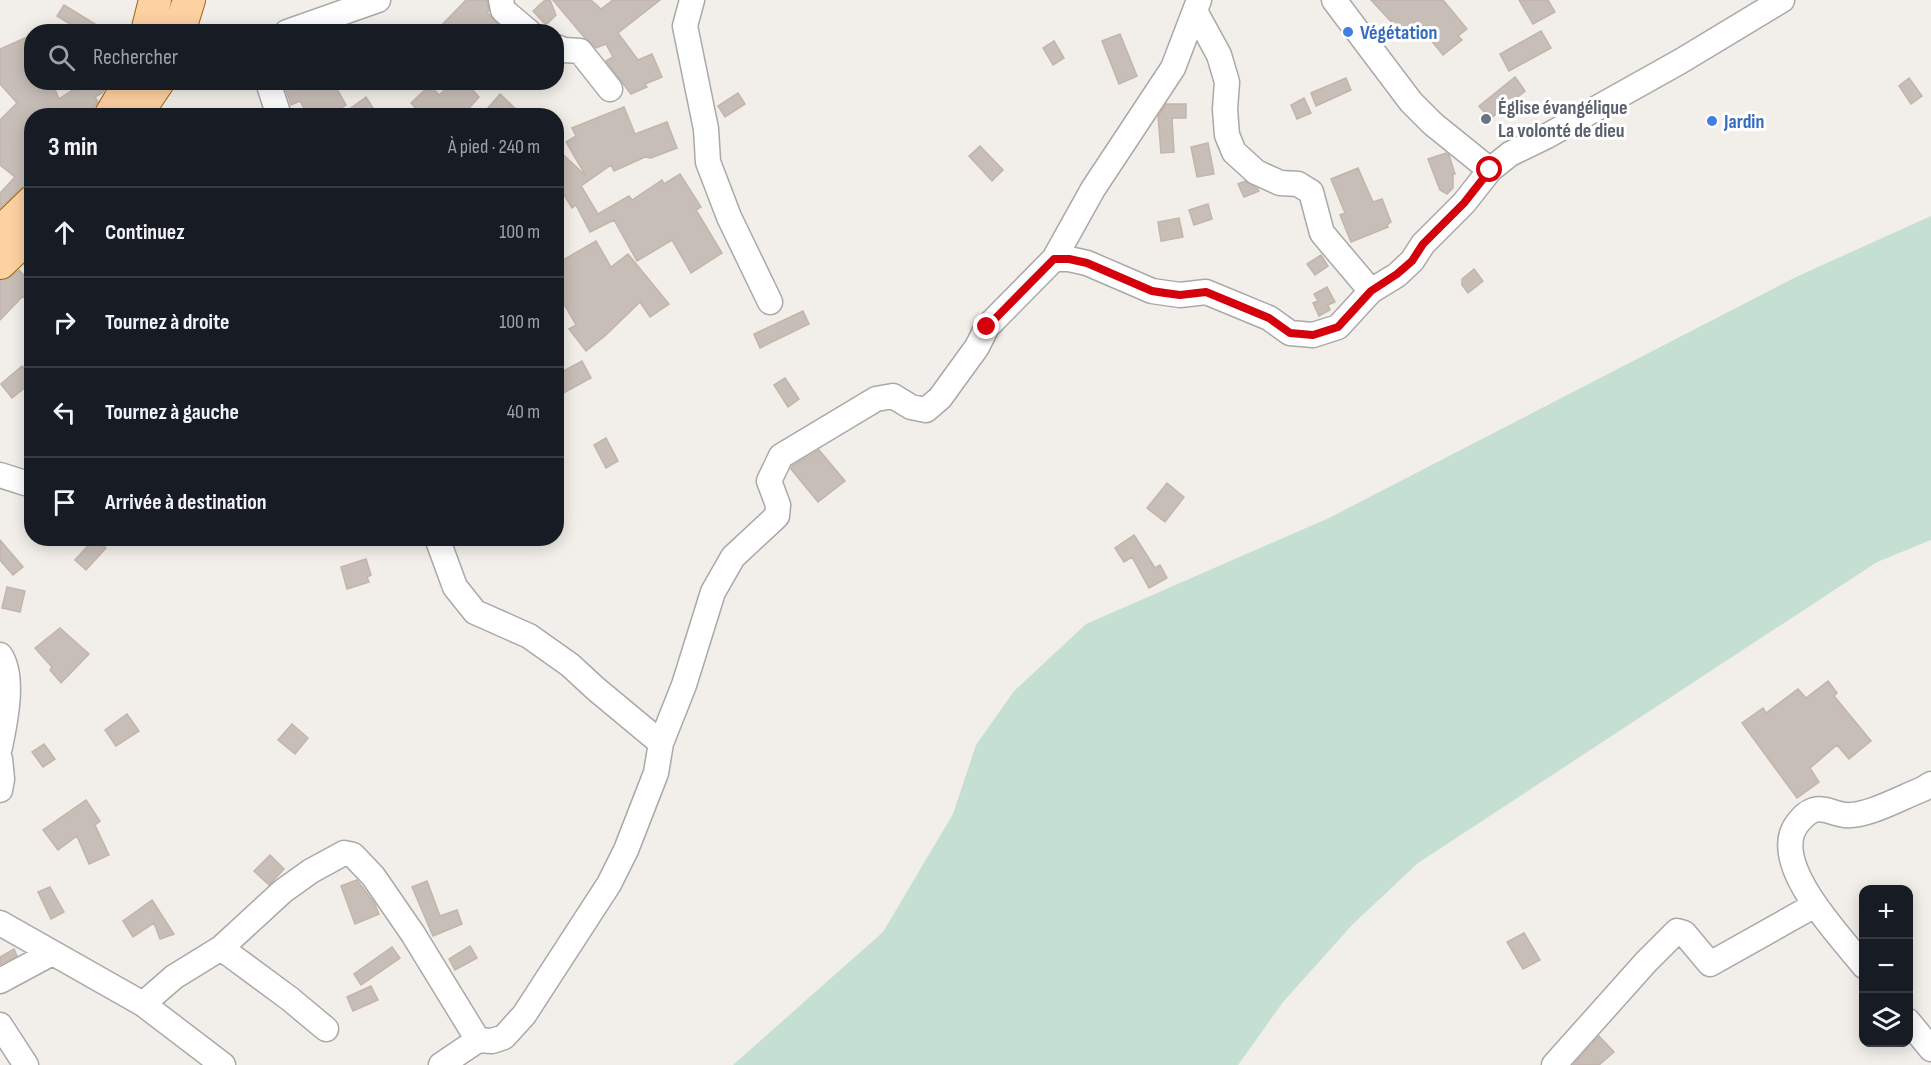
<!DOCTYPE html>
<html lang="fr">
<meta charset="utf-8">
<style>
:root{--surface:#171b24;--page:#242831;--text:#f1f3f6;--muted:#9ea1a6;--line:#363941}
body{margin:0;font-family:"Sofia Sans Condensed",sans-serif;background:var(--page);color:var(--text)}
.controls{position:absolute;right:18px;bottom:18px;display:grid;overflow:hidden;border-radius:12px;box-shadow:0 3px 15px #0003}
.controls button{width:54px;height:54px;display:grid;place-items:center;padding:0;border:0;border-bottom:2px solid var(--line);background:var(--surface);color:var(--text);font:30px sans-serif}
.stop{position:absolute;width:18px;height:18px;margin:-14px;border:4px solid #d4000c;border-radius:50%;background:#fff}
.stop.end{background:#d4000c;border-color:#fff;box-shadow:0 2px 6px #0008}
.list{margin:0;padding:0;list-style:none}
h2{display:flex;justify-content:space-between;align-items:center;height:78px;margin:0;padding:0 24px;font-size:26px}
h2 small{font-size:20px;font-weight:400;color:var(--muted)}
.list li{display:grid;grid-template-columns:39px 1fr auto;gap:18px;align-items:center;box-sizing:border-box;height:90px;padding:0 24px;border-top:2px solid var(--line)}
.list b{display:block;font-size:22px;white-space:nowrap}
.list em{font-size:20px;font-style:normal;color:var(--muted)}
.icon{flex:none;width:33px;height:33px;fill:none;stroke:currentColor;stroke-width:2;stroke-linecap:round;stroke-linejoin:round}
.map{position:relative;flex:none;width:1931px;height:1065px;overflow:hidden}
.search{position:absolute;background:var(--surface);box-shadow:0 3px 15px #0003;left:24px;top:24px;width:540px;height:66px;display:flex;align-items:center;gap:15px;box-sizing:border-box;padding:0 21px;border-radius:24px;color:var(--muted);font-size:22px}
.panel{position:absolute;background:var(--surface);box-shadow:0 3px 15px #0003;left:24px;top:108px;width:540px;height:438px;border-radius:24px}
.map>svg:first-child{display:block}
.wetland{fill:#c5e0d2}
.building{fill:#c7beb8;stroke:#c4b4aa;stroke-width:1.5}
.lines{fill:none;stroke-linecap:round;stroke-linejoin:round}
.minor-casing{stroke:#a9a9a9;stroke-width:27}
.major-casing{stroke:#a06200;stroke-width:34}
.minor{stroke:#fff;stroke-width:24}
.major{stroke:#fed1a2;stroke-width:32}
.route{stroke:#d4000c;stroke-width:8}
.shop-dot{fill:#3f7fe0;stroke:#fff;stroke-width:2}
.worship-dot{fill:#6b7280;stroke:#fff;stroke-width:2}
.labels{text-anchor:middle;stroke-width:6;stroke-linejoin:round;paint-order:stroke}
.shop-label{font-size:20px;font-weight:bold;fill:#366cbe;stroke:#fff;text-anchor:start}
.worship-label{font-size:20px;font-weight:bold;fill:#5b616d;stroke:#fff;text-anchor:start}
</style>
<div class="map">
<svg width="1931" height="1065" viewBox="0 0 1931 1065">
<rect width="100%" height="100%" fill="#f2eee9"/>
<!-- wetland -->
<path class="wetland" d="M1931,216V540L1877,562L1418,863L1353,924L1283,1002L1238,1065H733L883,932L953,814L976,745L1014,691L1086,624L1329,518L1796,277Z"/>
<!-- building -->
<path class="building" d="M466,0H487L489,11L487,12L505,32H435Z
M545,0H550L556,15L546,25L533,11Z
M553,0H591L601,9L613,0H660L618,33L638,60L652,54L662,77L645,84L647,87L631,94L606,61L613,57L606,44L596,48L584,37Z
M1371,0H1443L1467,29L1458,36L1462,40L1443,55L1421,28L1408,40Z
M1519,0H1548L1555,12L1533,24Z
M64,5L108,32H83L57,16Z
M1541,31L1551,48L1509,71L1500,54Z
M1120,34L1137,76L1119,84L1102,41Z
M32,35V82H52L59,99L85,82H109L102,93L95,97L98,102L94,107L81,116H32V185L20,189L0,208V193L15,177L0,165V120L17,103L0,84V49Z
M1054,41L1064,58L1053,65L1043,48Z
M1515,77L1525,91L1490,119L1479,106Z
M1346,78L1351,90L1316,106L1311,93Z
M1909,78L1922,96L1911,104L1899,86Z
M286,82H333L346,105L328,116H308L300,101L291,105L284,84Z
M454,82H465L479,97L462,116H423L411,103L430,85L439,95Z
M738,93L745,104L725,117L718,106Z
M500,94L523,116H481Z
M366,97L378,116H340Z
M1304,98L1311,113L1297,119L1291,105Z
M1166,104H1186V118H1172L1174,152L1161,153L1158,116Z
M624,107L635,134L667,122L677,148L651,158L645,157L614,171L611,165L581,186L598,214L629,196L632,200L662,180L664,184L680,174L701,207L696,210L722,253L691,273L672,240L637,261L614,220L590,232L576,205L572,208L556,182V148L586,176L566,142L576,136L572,128Z
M1208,143L1214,174L1197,177L1191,147Z
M980,146L1003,170L992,181L969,156Z
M1446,153L1449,155L1455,174H1453V188L1447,194L1440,190L1428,159Z
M1358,168L1373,202L1382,199L1391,222L1387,225L1388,227L1351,242L1340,215L1345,213L1331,179Z
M1245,181L1258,189L1259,191L1244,197L1238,184Z
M1208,204L1212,219L1194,225L1189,210Z
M1179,218L1183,237L1161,241L1158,222Z
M596,241L611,267L628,254L669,304L650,317L640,302L606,335L586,351L569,329L576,325L564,304L561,306L556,299V264Z
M1321,255L1328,266L1315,275L1307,264Z
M1474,269L1483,281L1468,293L1462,285V279Z
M19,270L32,284V306L23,296L0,320V280L12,276Z
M1327,287L1335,302L1328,305L1330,310L1319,316L1313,303L1318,301L1314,294Z
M803,311L809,324L760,348L754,334Z
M582,361L591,378L556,397V375Z
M22,366L32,378V382L12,398L1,384Z
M785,378L799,399L788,407L774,385Z
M606,438L618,461L606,468L594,445Z
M819,450L845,481L818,502L791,469L792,466Z
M1167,483L1184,497L1165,522L1147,508Z
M1134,535L1155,568L1160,565L1167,578L1149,588L1132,557L1124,562L1115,548Z
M95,538L106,548L86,570L75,560Z
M0,540L23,567L13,575L0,560Z
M366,559L371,575L367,577L369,582L347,589L341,567Z
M7,587L25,591L20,612L2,608Z
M60,628L89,654L61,683L50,670L52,667L35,648Z
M1828,681L1837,693L1834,696L1871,741L1849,759L1837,745L1810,768L1819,782L1797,798L1742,723L1763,708L1766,713L1798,689L1806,698Z
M127,714L139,731L116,746L105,730Z
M292,724L308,738L295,754L278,740Z
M44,744L55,759L43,767L32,752Z
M86,800L100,821L95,825L109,855L89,864L77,836L58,850L43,830Z
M270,855L284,869L269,885L254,871Z
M357,880L375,904L379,914L355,924L341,886Z
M427,881L440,916L457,910L462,924L433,936L412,887Z
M50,887L64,912L51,919L38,892Z
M152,900L174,934L160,939L154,923L133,937L123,921Z
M1524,933L1540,960L1523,969L1507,942Z
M470,946L477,958L455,970L449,959Z
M392,947L400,958L361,985L354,974Z
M14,949L17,956L0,965V957Z
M371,986L378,1000L353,1011L347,997Z
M1599,1036L1614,1052L1599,1065H1573Z"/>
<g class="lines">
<!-- minor casing -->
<g class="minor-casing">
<path id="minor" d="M501,0L503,10L529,32
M692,0L685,26L706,129L708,162L729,217L770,302
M1334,0L1411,102L1433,124L1490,170L1510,154L1547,136L1681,61L1782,0
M1195,11L1219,55L1227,82L1225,109L1227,135L1234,152L1256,172L1280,183L1298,184L1311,192L1322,233L1371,291
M287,32L378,0
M556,47L564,50L580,51L610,89
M268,82L279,116
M1054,259H1069L1087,263L1152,291L1180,295L1206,292L1269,318L1290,333L1313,335L1338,327L1371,291L1397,275L1412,261L1423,244L1464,203L1490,170
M0,475L25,483L32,482
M437,538L455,587L475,612L529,636L570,665L596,689L661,743
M0,655C15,676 5,723 0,747
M0,759L2,779L0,790
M0,923L143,1004L223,1065
M221,948L290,999L326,1029
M1864,966C1841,937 1768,863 1797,824C1802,818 1805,813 1814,810C1825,807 1834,814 1845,815C1867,817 1902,797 1923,789L1931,784
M0,981L52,953
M143,1004L174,977L221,948L283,891L311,871L344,853L353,855L373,876L413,934L478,1040
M1908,1021L1931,1049
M0,1025L26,1065
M441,1065L478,1040L492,1041L504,1037L524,1015L609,884L626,850L656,773L661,743L684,685L713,592L733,557L777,516L778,505L769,481L781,456L876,399L893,396L911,407L926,410L940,398L977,347L987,327L1054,259L1093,189L1173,68L1199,0
M1554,1065L1646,962L1677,931L1684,933L1710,964L1815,905"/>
</g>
<!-- major casing -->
<g class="major-casing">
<path id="major" d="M147,32L155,0
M179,32L189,0
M110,116L130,82
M135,116L158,82
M0,233L32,202
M0,263L32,233"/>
</g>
<!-- minor -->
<use href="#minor" class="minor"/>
<!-- major -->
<use href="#major" class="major"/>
</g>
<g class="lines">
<!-- route -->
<path class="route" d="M987,327L1054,259H1069L1087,263L1152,291L1165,293L1180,295L1206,292L1269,318L1290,333L1313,335L1338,327L1371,291L1397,274L1412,261L1423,244L1464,203L1490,170"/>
</g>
<!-- markers -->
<g class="shop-dot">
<circle cx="1348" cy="32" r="6"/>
<circle cx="1712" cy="121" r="6"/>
</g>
<circle class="worship-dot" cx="1486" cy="119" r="6"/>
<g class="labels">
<!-- shop labels -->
<g class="shop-label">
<text x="1360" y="39">Végétation</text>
<text x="1724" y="128">Jardin</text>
</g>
<!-- worship labels -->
<g class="worship-label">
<text x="1498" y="114">Église évangélique<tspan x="1498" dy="23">La volonté de dieu</tspan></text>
</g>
</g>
</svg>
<div class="controls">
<button>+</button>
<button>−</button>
<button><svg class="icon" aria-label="layers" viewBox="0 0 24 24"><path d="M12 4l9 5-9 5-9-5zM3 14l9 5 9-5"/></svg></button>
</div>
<div class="stop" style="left:1490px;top:170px"></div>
<div class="stop end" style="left:987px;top:327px"></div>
<div class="search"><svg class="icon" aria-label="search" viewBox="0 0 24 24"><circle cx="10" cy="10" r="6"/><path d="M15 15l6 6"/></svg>Rechercher</div>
<section class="panel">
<h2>3 min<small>À pied · 240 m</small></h2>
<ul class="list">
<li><svg class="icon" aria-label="ahead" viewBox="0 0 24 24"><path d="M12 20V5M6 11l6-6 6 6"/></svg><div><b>Continuez</b></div><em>100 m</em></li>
<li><svg class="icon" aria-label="right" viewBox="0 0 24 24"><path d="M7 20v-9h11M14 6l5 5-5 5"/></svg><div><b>Tournez à droite</b></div><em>100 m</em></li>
<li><svg class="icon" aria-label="left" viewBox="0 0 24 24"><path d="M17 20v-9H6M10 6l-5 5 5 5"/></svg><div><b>Tournez à gauche</b></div><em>40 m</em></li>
<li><svg class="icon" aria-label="arrive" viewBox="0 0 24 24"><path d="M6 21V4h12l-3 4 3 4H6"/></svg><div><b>Arrivée à destination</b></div></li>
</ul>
</section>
</div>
